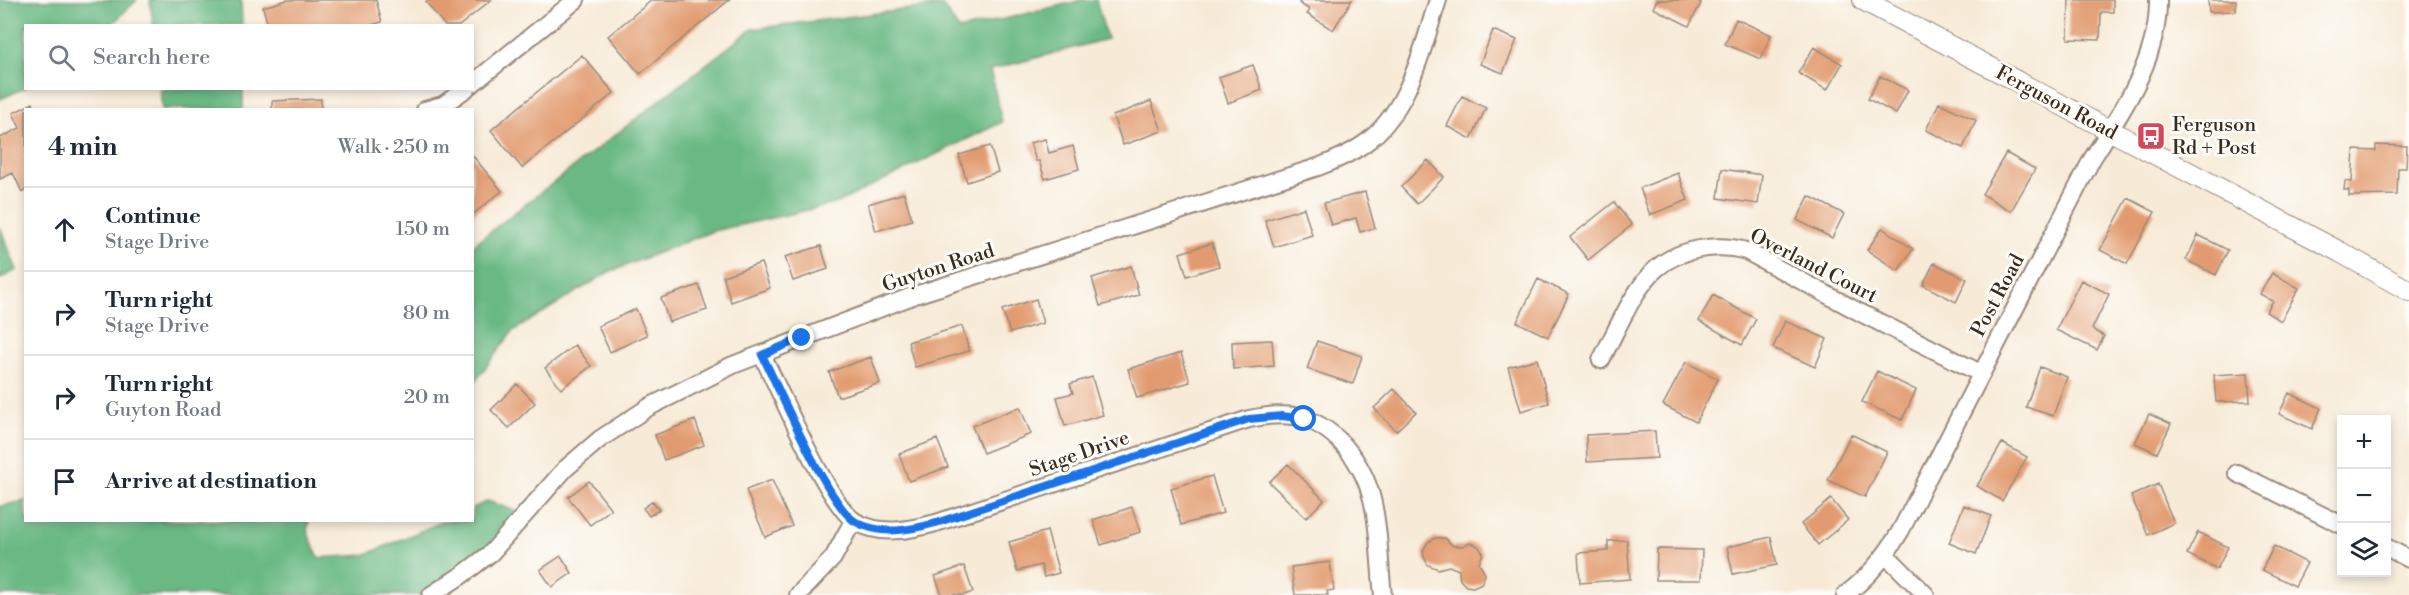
<!DOCTYPE html>
<meta charset="utf-8">
<style>
:root{--surface:#fff;--page:#f6f6f7;--text:#1f2937;--muted:#747a83;--line:#e0e1e3}
body{margin:0;font-family:"Libre Bodoni",serif;background:var(--page);color:var(--text)}
.controls{position:absolute;right:18px;bottom:18px;display:grid;overflow:hidden;border-radius:0px;box-shadow:0 3px 9px #0003}
.controls button{width:54px;height:54px;display:grid;place-items:center;padding:0;border:0;border-bottom:2px solid var(--line);background:var(--surface);color:var(--text);font:30px sans-serif}
.stop{position:absolute;width:18px;height:18px;margin:-14px;border:4px solid #1a73e8;border-radius:50%;background:#fff}
.stop.end{background:#1a73e8;border-color:#fff;box-shadow:0 2px 6px #0008}
.list{margin:0;padding:0;list-style:none}
h2{display:flex;justify-content:space-between;align-items:center;height:78px;margin:0;padding:0 24px;font-size:26px}
h2 small{font-size:20px;font-weight:400;color:var(--muted)}
.list li{display:grid;grid-template-columns:39px 1fr auto;gap:18px;align-items:center;box-sizing:border-box;height:84px;padding:0 24px;border-top:2px solid var(--line)}
.list b{display:block;font-size:22px;white-space:nowrap}
.list p{margin:0;font-size:20px;white-space:nowrap;color:var(--muted)}
.list em{font-size:20px;font-style:normal;color:var(--muted)}
.icon{flex:none;width:33px;height:33px;fill:none;stroke:currentColor;stroke-width:2;stroke-linecap:round;stroke-linejoin:round}
.map{position:relative;flex:none;width:2409px;height:595px;overflow:hidden}
.search{position:absolute;background:var(--surface);box-shadow:0 3px 9px #0003;left:24px;top:24px;width:450px;height:66px;display:flex;align-items:center;gap:15px;box-sizing:border-box;padding:0 21px;border-radius:0px;color:var(--muted);font-size:22px}
.panel{position:absolute;background:var(--surface);box-shadow:0 3px 9px #0003;left:24px;top:108px;width:450px;height:414px;border-radius:0px}
.map>svg:first-child{display:block}
.forest{fill:#6bb984;stroke:#537251;stroke-width:1.5}
.building{fill:#e29b6f}
.lines{fill:none;stroke-linecap:round;stroke-linejoin:round}
.minor-casing{stroke:#998a7b;stroke-width:20}
.tertiary-casing{stroke:#998a7b;stroke-width:22}
.minor{stroke:#fff;stroke-width:16}
.tertiary{stroke:#fff;stroke-width:20}
.route{stroke:#1a73e8;stroke-width:8}
.labels{text-anchor:middle;stroke-width:6;stroke-linejoin:round;paint-order:stroke}
.street-label{font-size:20px;fill:#3b2a1e;stroke:#fdfcf7}
.poi-label{font-size:20px;fill:#3b2a1e;stroke:#fdfcf7;text-anchor:start}
</style>
<div class="map">
<svg width="2409" height="595" viewBox="0 0 2409 595">
<rect width="100%" height="100%" fill="#fdfcf7"/>
<filter id="ink" filterUnits="userSpaceOnUse"><feTurbulence type="fractalNoise" baseFrequency=".0167" numOctaves="2"/><feDisplacementMap in="SourceGraphic" scale="12" xChannelSelector="R" yChannelSelector="G"/><feConvolveMatrix kernelMatrix="1 2 1 2 8 2 1 2 1" color-interpolation-filters="sRGB"/></filter>
<filter id="wash" filterUnits="userSpaceOnUse"><feTurbulence type="fractalNoise" baseFrequency=".008" numOctaves="4" result="noise"/><feDisplacementMap in="SourceGraphic" scale="24" xChannelSelector="R" yChannelSelector="G"/><feGaussianBlur stdDeviation="1.35" result="paint"/><feColorMatrix in="noise" values="0 0 0 0 0 0 0 0 0 0 0 0 0 0 0 0 0 1.4 0 .05"/><feComposite in="paint" operator="in"/></filter>
<g filter="url(#wash)">
<rect width="100%" height="100%" fill="#f7ebd8"/>
<!-- forest -->
<path class="forest" d="M0,0H137L111,25L26,26L25,88L0,99Z
M150,0H241L242,25H153Z
M1082,0H1096L1107,39L990,70L1002,122L835,204L713,231L607,273L513,331L473,384V245L752,29L942,5L959,30Z
M160,89H243V109H162Z
M0,227L17,270L0,279Z
M25,501L26,520L309,521L307,531L319,558L365,555L444,521L472,520L473,508L488,501L526,515L431,595H0V506Z"/>
<g id="blocks">
<!-- building -->
<path class="building" d="M287,0H376L382,22L368,26H268L263,7Z
M429,0H491L459,26H445L426,2Z
M652,0H729L640,74L608,36Z
M1301,0H1352L1333,30L1307,14L1310,10L1299,3Z
M1657,0H1696L1701,3L1689,26L1653,8Z
M2069,0H2113V12H2101L2100,40L2068,39Z
M2208,0H2236V11L2209,12Z
M1736,19L1771,35L1761,59L1725,44Z
M1493,30L1517,40L1503,73L1480,64Z
M1814,47L1842,64L1827,90L1798,73Z
M582,55L614,93L522,168L491,130Z
M1253,65L1262,90L1228,103L1219,77Z
M1880,76L1908,90L1896,114L1868,99Z
M1462,96L1486,108L1471,139L1447,126Z
M321,99V110H272V101Z
M1151,101L1162,131L1123,145L1113,116Z
M33,103L36,110H26V190L22,192L13,173L0,179V138L20,128L13,113Z
M1939,103L1976,120L1963,148L1926,130Z
M1045,139L1049,153L1073,146L1079,169L1045,179L1039,161H1036L1030,143Z
M2376,145L2407,146L2406,168H2398L2397,195L2349,196V190H2344L2345,181L2352,182L2354,150L2376,151Z
M990,146L998,172L967,182L959,155Z
M2006,153L2035,169L2011,211L1982,194Z
M472,155L502,191L472,215Z
M1428,160L1444,177L1417,204L1401,187Z
M1722,169L1762,175L1758,204L1718,198Z
M1678,173L1688,200L1650,215L1640,188Z
M1365,192L1375,228L1360,232L1356,218L1331,225L1324,203Z
M904,193L912,220L876,231L868,204Z
M1809,196L1844,214L1832,238L1797,220Z
M2128,198L2155,212L2127,264L2100,250Z
M1614,202L1632,225L1588,260L1570,237Z
M1304,208L1312,235L1274,247L1265,220Z
M1882,228L1913,249L1898,271L1867,250Z
M2198,235L2228,250L2216,275L2186,260Z
M1212,243L1219,266L1187,276L1180,253Z
M821,246L828,269L793,281L785,257Z
M761,263L770,288L731,302L723,276Z
M1934,263L1967,279L1956,302L1923,285Z
M1131,266L1139,295L1100,306L1092,278Z
M2272,273L2299,288L2281,321L2266,312L2273,301L2260,294Z
M1538,279L1569,294L1548,337L1517,322Z
M2081,280L2109,294L2092,329L2104,336L2097,350L2056,330Z
M699,285L707,310L669,322L661,298Z
M1713,295L1756,319L1742,345L1699,321Z
M1036,299L1043,323L1010,333L1002,310Z
M636,309L647,335L610,352L598,326Z
M1785,321L1827,339L1815,367L1773,348Z
M962,326L969,351L915,367L908,342Z
M1272,340L1274,366L1233,369L1232,342Z
M1317,341L1362,356L1353,384L1307,369Z
M575,345L591,366L561,389L545,368Z
M1181,353L1190,382L1137,398L1128,369Z
M871,357L880,383L838,397L829,372Z
M1537,359L1549,403L1521,411L1508,367Z
M1686,362L1718,379L1696,422L1663,405Z
M2040,367L2067,377L2053,416L2026,407Z
M1877,371L1916,390L1902,420L1862,402Z
M2248,373L2250,401L2216,402L2214,375Z
M1092,377L1103,415L1065,426L1057,397L1073,393L1070,384Z
M517,384L535,403L509,428L491,410Z
M1394,389L1416,412L1396,431L1374,408Z
M2289,393L2321,408L2312,429L2279,414Z
M1020,407L1031,434L983,453L972,426Z
M2149,414L2171,424L2157,453L2135,443Z
M695,420L704,445L664,460L655,435Z
M1655,431L1657,458L1587,462L1586,435Z
M1851,434L1887,452L1865,497L1828,480Z
M937,439L948,467L909,481L899,454Z
M2002,443L2027,457L2002,501L1977,486Z
M1288,464L1324,500L1306,518L1269,482Z
M1212,476L1223,513L1181,525L1171,488Z
M772,480L792,526L765,537L746,490Z
M589,481L611,509L590,525L568,497Z
M2158,484L2174,523L2148,535L2131,496Z
M1831,499L1848,520L1818,545L1801,524Z
M653,501L659,510L649,516L643,508Z
M1964,505L1991,516L1976,554L1949,543Z
M1132,507L1140,532L1101,545L1093,520Z
M1047,531L1059,573L1044,577L1041,565L1017,571L1009,542Z
M2198,532L2228,547L2217,569L2187,554Z
M1771,537L1777,565L1733,574L1727,547Z
M1435,538H1445L1453,546H1462L1470,543L1478,546L1483,553L1479,563L1485,574L1482,583L1473,587L1466,586L1460,580L1459,570L1449,566L1438,569L1428,565L1424,557L1423,551L1428,542Z
M1627,540L1630,579L1580,583L1578,553L1608,551V541Z
M2274,546L2307,563L2295,586L2262,570Z
M1657,549L1702,550L1701,580H1656Z
M561,556L572,573L552,587L540,570Z
M1330,562L1334,590L1327,591L1328,595H1295L1291,567Z
M964,566L973,592L964,595H942L935,576Z"/>
</g>
</g>
<g filter="url(#ink)">
<use href="#blocks" fill-opacity="0" stroke="#998a7b" stroke-width="1.5"/>
<g class="lines">
<!-- minor casing -->
<g class="minor-casing">
<path id="minor" d="M472,84L576,0
M425,110L443,105L467,88
M762,355C779,388 829,507 856,522C881,536 910,530 936,523L1249,419C1263,416 1280,414 1294,416C1334,423 1363,462 1372,499C1380,530 1379,564 1383,595
M1601,360C1616,332 1633,289 1657,268C1680,248 1718,243 1746,251L1861,313L1980,373
M2237,473L2342,525
M2386,547L2409,559
M1886,555L1926,595
M431,595L462,575L491,553L565,469L600,439L649,407L733,365L915,295L1318,167C1334,161 1350,154 1364,144C1409,112 1422,49 1438,0
M798,595L833,558L853,521
M1845,595C1869,577 1886,556 1901,530L2092,159C2122,111 2159,59 2158,0"/>
</g>
<!-- tertiary casing -->
<g class="tertiary-casing">
<path id="tertiary" d="M1863,0L2340,252L2409,291"/>
</g>
<!-- minor -->
<use href="#minor" class="minor"/>
<!-- tertiary -->
<use href="#tertiary" class="tertiary"/>
</g>
</g>
<g class="lines" filter="url(#ink)">
<!-- route -->
<path class="route" d="M802,338L762,355C779,388 829,507 856,522C881,536 910,530 936,523L1249,419L1282,416L1304,419"/>
</g>
<!-- icons -->
<defs>
<g id="bus-square" transform="scale(1.5)"><rect x="-9" y="-9" width="18" height="18" rx="4" fill="#d1495b" stroke="#fdfcf7"/><path d="M-5-6H5V4H4V6H2V4H-2V6H-4V4H-5ZM-3.5-4V0h7V-4ZM-3.5 1.2v1.5H-2V1.2ZM2 1.2v1.5H3.5V1.2Z" fill="#fff"/></g>
</defs>
<g fill-rule="evenodd">
<use href="#bus-square" x="2151" y="136"/>
</g>
<g class="labels">
<!-- street labels -->
<g class="street-label">
<text transform="translate(2057 102) rotate(28)" y="7">Ferguson Road</text>
<text transform="translate(1814 265) rotate(27)" y="7">Overland Court</text>
<text transform="translate(938 267) rotate(-18)" y="7">Guyton Road</text>
<text transform="translate(1997 295) rotate(-62)" y="7">Post Road</text>
<text transform="translate(1079 453) rotate(-19)" y="7">Stage Drive</text>
</g>
<!-- poi labels -->
<g class="poi-label">
<text x="2172" y="131">Ferguson<tspan x="2172" dy="23">Rd + Post</tspan></text>
</g>
</g>
</svg>
<div class="controls">
<button>+</button>
<button>−</button>
<button><svg class="icon" aria-label="layers" viewBox="0 0 24 24"><path d="M12 4l9 5-9 5-9-5zM3 14l9 5 9-5"/></svg></button>
</div>
<div class="stop" style="left:1304px;top:419px"></div>
<div class="stop end" style="left:802px;top:338px"></div>
<div class="search"><svg class="icon" aria-label="search" viewBox="0 0 24 24"><circle cx="10" cy="10" r="6"/><path d="M15 15l6 6"/></svg>Search here</div>
<section class="panel">
<h2>4 min<small>Walk · 250 m</small></h2>
<ul class="list">
<li><svg class="icon" aria-label="ahead" viewBox="0 0 24 24"><path d="M12 20V5M6 11l6-6 6 6"/></svg><div><b>Continue</b><p>Stage Drive</p></div><em>150 m</em></li>
<li><svg class="icon" aria-label="right" viewBox="0 0 24 24"><path d="M7 20v-9h11M14 6l5 5-5 5"/></svg><div><b>Turn right</b><p>Stage Drive</p></div><em>80 m</em></li>
<li><svg class="icon" aria-label="right" viewBox="0 0 24 24"><path d="M7 20v-9h11M14 6l5 5-5 5"/></svg><div><b>Turn right</b><p>Guyton Road</p></div><em>20 m</em></li>
<li><svg class="icon" aria-label="arrive" viewBox="0 0 24 24"><path d="M6 21V4h12l-3 4 3 4H6"/></svg><div><b>Arrive at destination</b></div></li>
</ul>
</section>
</div>
